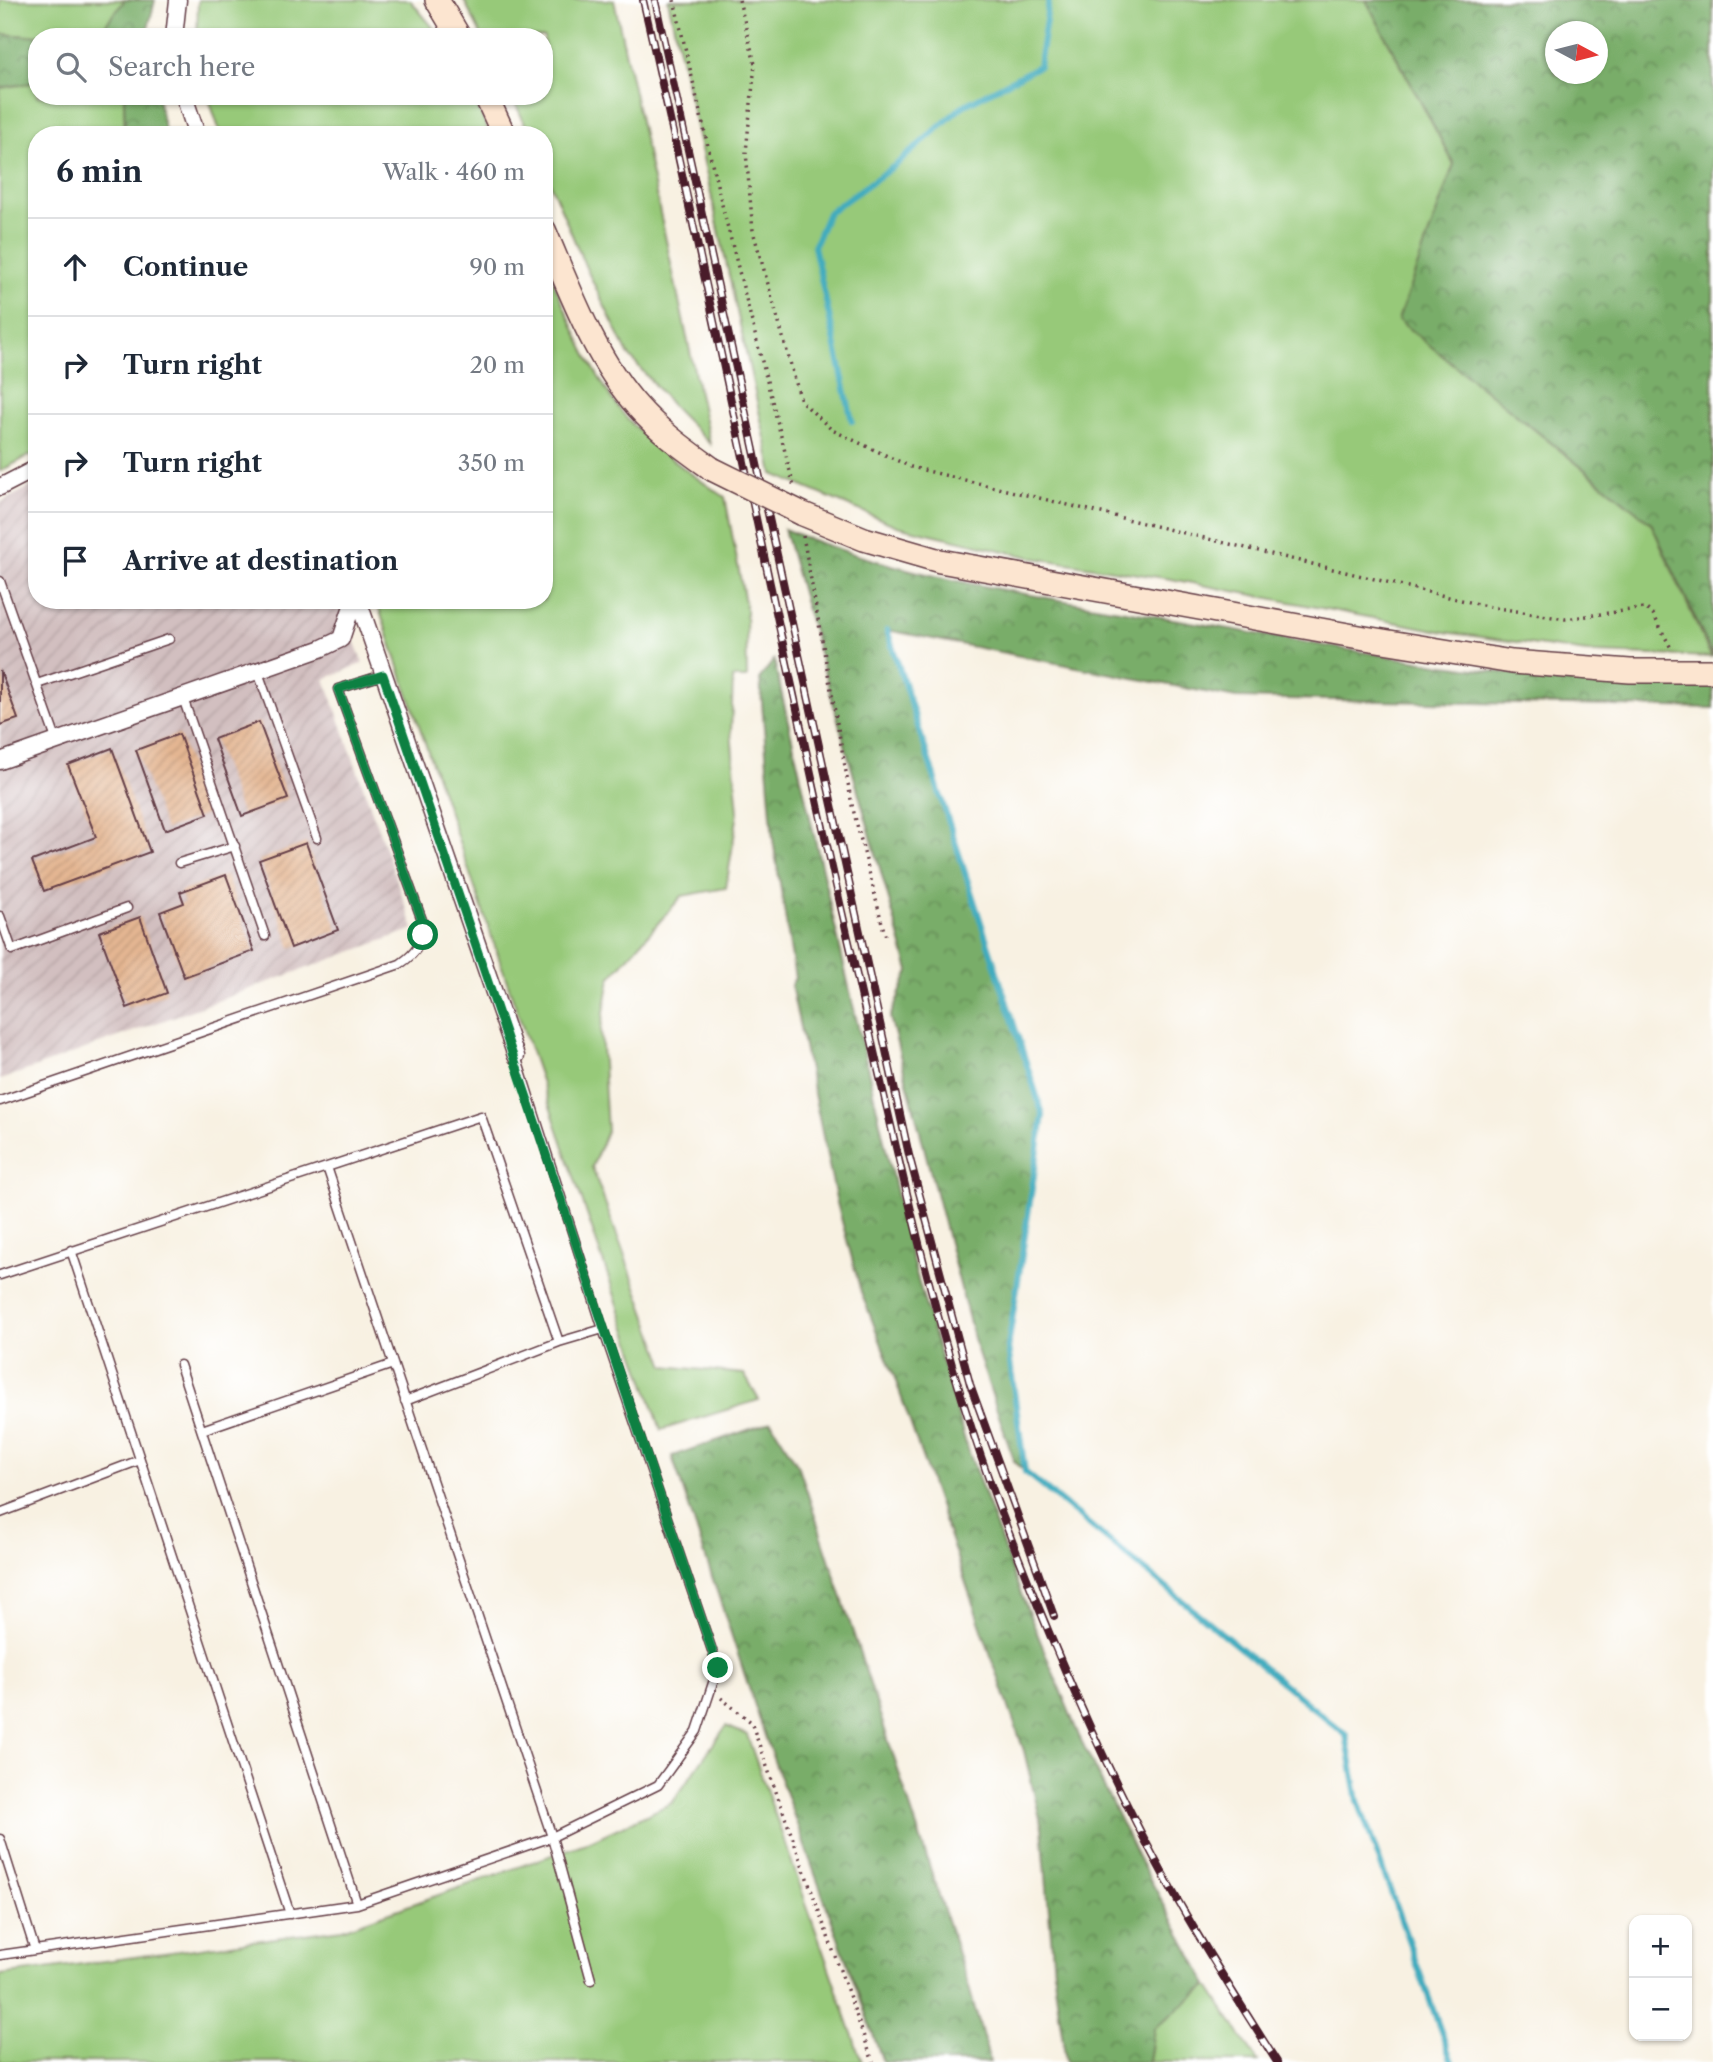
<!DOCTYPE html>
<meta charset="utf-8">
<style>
:root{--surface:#fff;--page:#f6f6f7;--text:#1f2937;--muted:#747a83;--line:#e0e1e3}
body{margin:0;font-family:"Libre Caslon Text",serif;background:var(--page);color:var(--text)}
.controls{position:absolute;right:21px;bottom:21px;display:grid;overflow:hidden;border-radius:14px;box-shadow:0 2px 5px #0004}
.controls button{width:63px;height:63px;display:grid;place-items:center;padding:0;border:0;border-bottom:2px solid var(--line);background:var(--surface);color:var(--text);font:35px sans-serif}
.compass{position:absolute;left:1545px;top:21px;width:63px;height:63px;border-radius:50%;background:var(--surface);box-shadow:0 2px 5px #0004;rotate:97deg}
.stop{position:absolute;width:21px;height:21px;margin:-16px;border:5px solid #0b8043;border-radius:50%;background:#fff}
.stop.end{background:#0b8043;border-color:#fff;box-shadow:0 2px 7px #0008}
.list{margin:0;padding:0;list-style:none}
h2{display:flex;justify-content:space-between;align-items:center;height:91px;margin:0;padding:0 28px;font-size:30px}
h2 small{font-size:23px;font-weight:400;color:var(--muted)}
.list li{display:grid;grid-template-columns:46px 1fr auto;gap:21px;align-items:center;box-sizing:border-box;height:98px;padding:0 28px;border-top:2px solid var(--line)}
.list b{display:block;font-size:26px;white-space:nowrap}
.list em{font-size:23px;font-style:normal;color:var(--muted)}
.icon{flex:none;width:38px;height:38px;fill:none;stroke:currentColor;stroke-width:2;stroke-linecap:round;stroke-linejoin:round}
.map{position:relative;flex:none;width:1713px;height:2062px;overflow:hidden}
.search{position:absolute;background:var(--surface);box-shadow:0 2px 5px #0004;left:28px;top:28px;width:525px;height:77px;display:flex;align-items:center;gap:18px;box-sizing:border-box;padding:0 24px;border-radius:28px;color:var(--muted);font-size:26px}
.panel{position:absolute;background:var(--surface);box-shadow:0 2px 5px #0004;left:28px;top:126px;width:525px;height:483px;border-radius:28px}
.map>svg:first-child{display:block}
.industrial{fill:url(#industrial-furrows)}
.grass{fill:#97c979;stroke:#707452;stroke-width:2}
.forest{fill:url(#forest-crowns);stroke:#62664a;stroke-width:2;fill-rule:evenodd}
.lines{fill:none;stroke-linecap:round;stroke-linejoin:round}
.stream{stroke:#3fabbe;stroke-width:6}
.building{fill:url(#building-hatch)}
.service-casing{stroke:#643e46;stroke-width:11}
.minor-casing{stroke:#643e46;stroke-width:19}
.secondary-casing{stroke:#643e46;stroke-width:26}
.path{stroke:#643e46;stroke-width:3.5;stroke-dasharray:2 5;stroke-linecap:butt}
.service{stroke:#fff;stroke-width:8}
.minor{stroke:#fff;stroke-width:16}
.secondary{stroke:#fce5d0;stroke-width:23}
.rail-casing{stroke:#4a1f2b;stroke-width:8}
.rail{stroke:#fff;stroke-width:5;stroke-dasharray:16;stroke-linecap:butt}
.secondary-bridge-casing{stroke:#643e46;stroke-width:26;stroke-linecap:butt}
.secondary-bridge{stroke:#fce5d0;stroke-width:23}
.route{stroke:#0b8043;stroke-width:9}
</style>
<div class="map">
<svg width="1713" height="2062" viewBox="0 0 1713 2062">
<defs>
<pattern id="industrial-furrows" width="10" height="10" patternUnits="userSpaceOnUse" patternTransform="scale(1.75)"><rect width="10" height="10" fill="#d2bfc0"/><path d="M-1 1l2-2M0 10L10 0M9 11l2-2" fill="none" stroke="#b6a4a5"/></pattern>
<pattern id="forest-crowns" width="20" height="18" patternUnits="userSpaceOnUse" patternTransform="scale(1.75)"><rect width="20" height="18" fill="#79ad69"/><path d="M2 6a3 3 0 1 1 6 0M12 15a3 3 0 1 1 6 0" fill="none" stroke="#658c57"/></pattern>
<pattern id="building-hatch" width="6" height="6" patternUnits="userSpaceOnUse" patternTransform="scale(1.75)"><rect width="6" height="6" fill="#e4b692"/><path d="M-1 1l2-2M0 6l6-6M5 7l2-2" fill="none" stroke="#c59c7e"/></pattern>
</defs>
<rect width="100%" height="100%" fill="#fff"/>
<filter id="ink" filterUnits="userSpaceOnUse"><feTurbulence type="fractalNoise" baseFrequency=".0143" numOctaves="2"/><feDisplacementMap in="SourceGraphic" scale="14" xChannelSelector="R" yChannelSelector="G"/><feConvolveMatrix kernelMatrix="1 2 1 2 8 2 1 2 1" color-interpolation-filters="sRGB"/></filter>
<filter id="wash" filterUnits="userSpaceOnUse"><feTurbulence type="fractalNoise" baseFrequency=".00686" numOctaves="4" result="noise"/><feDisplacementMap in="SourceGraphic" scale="28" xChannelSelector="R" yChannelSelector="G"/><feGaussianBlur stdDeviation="1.57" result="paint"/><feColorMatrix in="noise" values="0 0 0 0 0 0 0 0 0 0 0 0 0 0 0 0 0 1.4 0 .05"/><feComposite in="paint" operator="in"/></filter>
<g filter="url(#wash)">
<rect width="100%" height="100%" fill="#f8f1e2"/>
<!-- industrial -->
<path class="industrial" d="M37,483V600H338L363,663L325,679L414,929L0,1080V503Z"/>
<!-- grass -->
<path class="grass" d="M0,0H125L103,28L27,36L0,34Z
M198,0H410L441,37H197Z
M464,0H614L710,444L676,410L628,354L587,270L544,169V135H530L512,96H544V37H482Z
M668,0H1366L1454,164L1399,320L1651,523L1711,657L1594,653L1445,632L1171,579L1034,558L897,526L773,474Z
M37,82V96H124L125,135H37V452L0,471V88Z
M208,96H473L490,135H221Z
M544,261C567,311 587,366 621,411C643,440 694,477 725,497L746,608L747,678H733L731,731L738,812L726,888L682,896L610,978L601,1029L607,1131L592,1167L665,1366L744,1374L759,1400L661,1430L376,600H544Z
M726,1726L747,1735L862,2062H0V1975L342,1929L586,1843L672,1803Z
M1208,1985L1258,2062H1149L1154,2028Z"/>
<!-- forest -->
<path class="forest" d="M125,0H155L146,37H37V82L0,88V34L27,36L103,28Z
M1366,0H1713V657L1651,523L1398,320L1454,164ZM1556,32H1598V74H1556Z
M124,96H157L166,135H125Z
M784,529C909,581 1047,597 1179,620C1356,651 1532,688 1713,683V708L1236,698L887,630L1043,1115L1008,1346L1025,1472L1014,1461L977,1350L890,1017L909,971Z
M774,660L909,1249L966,1444L1015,1579L1079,1736L1139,1859L1208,1985L1154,2028L1149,2062H1066L1055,1985L1042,1827L1024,1751L894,1376L861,1292L837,1203L791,985L795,978L773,840L760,678Z
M771,1422L799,1467L968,1984L990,2062H883L765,1736L672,1456Z"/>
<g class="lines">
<!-- stream -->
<path class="stream" d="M852,421L814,246L828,213L897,164L963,106L1039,66L1049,0
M887,630L1043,1115L1008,1347L1025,1472L1346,1735L1358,1801L1452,2062"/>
</g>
<g id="blocks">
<!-- building -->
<path class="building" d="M0,670L18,719L0,725Z
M259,722L288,799L242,816L214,739Z
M179,734L208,814L165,830L136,750Z
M112,748L150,852L44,891L32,861L96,837L68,765Z
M306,843L338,930L291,948L259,860Z
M226,875L254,951L184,977L160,912L184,903L180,892Z
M140,917L167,993L127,1008L99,932Z"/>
</g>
</g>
<g filter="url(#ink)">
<use href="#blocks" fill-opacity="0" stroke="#643e46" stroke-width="2"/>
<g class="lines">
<!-- service casing -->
<g class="service-casing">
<path id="service" d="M0,581L57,742
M258,672L317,838
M37,684L169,639
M183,698L265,936
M179,863L235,846
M0,916L12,950L127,908
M0,1101L400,964C418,952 424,941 422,920L338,689L383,675
M327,1167L552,1837L591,1980
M71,1250L290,1914
M0,1275L481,1116L559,1342L603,1329
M180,1365L357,1904
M405,1401L559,1342
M202,1430L393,1364
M0,1513L140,1460
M0,1839L35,1950
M0,1955L357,1904L552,1837L658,1785L697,1731L718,1668L603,1329L516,1056"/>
</g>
<!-- minor casing -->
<g class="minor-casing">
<path id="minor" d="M174,37L178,0
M184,96L197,135
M0,487L37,468
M358,600L516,1056
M0,761L320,649L341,639L354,600"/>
</g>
<!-- secondary casing -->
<g class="secondary-casing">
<path id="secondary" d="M437,0L459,37
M486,96L504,135
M544,230C570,290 594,358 638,407C660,432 686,450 712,469
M803,514L864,539L940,561L1365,638L1512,662L1630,671H1713"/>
</g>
<!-- path -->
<path class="path" d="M674,0L718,189L794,487
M739,0L755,64L746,152L753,231L801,401L832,430L911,467L1486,606L1565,619L1645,608L1653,614L1672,650
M803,536L852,805L885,935
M721,1698L751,1722L873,2062"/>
<!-- service -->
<use href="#service" class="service"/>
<!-- minor -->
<use href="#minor" class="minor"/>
<!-- secondary -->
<use href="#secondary" class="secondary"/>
<!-- rail casing -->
<g class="rail-casing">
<path id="rail" d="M643,0C715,312 776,626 848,938C893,1129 930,1323 999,1507C1047,1633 1104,1768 1169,1885C1203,1946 1240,2004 1277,2062
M655,0L909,1155L970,1384L1054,1616"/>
</g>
<!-- rail -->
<use href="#rail" class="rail"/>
<!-- secondary-bridge casing -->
<g class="secondary-bridge-casing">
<path id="secondary-bridge" d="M712,469L803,514"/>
</g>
<!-- secondary-bridge -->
<use href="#secondary-bridge" class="secondary-bridge"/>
</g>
</g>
<g class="lines" filter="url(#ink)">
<!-- route -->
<path class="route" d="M423,935L422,920L338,689L383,675C498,1005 606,1337 718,1668"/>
</g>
</svg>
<div class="controls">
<button>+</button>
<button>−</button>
</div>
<svg class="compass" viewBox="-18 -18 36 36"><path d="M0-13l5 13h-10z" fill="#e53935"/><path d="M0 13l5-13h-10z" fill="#747a83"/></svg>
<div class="stop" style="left:423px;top:935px"></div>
<div class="stop end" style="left:718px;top:1668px"></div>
<div class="search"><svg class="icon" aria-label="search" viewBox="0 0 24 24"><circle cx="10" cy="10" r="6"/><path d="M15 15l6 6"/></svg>Search here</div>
<section class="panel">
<h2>6 min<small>Walk · 460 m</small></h2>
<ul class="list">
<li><svg class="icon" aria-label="ahead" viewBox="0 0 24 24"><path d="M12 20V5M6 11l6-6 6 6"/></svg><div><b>Continue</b></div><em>90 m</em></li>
<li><svg class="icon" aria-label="right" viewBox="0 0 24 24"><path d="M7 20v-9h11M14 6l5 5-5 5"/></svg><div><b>Turn right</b></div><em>20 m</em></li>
<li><svg class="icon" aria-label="right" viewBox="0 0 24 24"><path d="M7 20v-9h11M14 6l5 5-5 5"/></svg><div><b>Turn right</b></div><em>350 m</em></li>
<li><svg class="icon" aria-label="arrive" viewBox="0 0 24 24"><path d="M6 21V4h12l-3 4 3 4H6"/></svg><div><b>Arrive at destination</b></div></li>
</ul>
</section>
</div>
